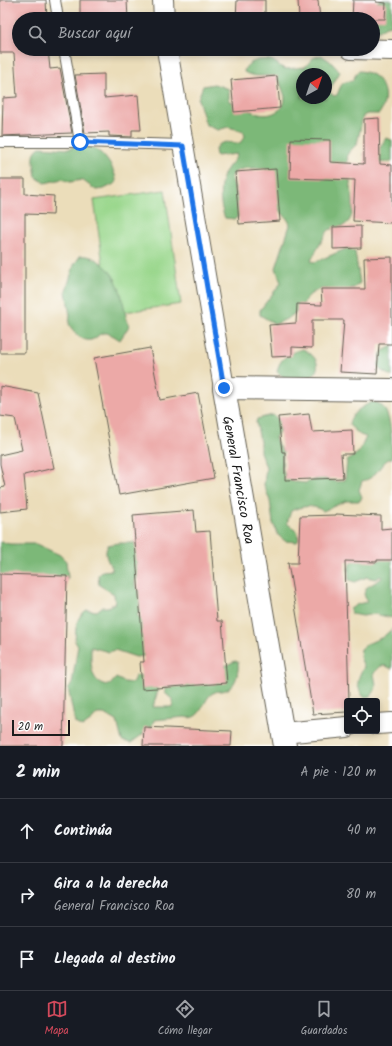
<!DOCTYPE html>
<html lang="es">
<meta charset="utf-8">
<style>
:root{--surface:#171b24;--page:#20242c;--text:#f1f3f6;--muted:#9ea1a6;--line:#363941;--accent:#d1495b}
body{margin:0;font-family:Kalam,sans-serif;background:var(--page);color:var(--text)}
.controls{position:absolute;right:12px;bottom:12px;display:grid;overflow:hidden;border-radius:4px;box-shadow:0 2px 6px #0003}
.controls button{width:36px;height:36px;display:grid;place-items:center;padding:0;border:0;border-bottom:1px solid var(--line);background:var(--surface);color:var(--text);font:20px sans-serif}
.compass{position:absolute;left:296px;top:68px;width:36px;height:36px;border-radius:50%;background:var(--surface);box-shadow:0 2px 6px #0003;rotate:40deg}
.scale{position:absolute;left:12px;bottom:10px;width:58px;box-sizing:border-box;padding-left:4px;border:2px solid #1c1c1c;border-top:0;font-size:11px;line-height:14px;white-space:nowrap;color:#1c1c1c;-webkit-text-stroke:3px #fff;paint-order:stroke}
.stop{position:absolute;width:12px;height:12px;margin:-9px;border:3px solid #1a73e8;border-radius:50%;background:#fff}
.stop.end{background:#1a73e8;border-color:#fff;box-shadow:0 1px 4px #0008}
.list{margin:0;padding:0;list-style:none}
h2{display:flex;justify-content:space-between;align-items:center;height:52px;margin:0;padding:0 16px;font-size:17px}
h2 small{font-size:13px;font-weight:400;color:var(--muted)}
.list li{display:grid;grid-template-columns:26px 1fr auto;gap:12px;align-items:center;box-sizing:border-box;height:64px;padding:0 16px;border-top:1px solid var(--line)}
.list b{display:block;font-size:15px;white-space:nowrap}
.list p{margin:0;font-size:13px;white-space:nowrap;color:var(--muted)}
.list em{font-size:13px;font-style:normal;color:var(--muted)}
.icon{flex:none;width:22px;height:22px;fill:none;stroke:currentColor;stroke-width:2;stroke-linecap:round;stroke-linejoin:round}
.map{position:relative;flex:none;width:392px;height:746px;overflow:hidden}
.search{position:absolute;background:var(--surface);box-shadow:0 2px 6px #0003;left:12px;right:12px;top:12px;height:44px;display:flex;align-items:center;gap:10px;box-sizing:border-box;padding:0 14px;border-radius:22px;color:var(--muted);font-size:15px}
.sheet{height:244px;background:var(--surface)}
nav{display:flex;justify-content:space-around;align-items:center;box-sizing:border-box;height:56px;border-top:1px solid var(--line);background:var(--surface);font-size:11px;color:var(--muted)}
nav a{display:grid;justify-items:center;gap:2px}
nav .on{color:var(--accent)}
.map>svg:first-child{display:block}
.green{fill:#9ad78c;stroke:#5b7a54}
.forest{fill:#7bb878;stroke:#4c6a4a;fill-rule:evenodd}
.building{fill:#eca9a7}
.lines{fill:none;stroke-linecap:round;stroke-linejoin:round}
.lane-casing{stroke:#646053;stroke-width:12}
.street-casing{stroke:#646053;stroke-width:22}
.secondary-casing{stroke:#646053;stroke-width:24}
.lane{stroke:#fff;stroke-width:10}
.street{stroke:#fff;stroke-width:20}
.secondary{stroke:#fff;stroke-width:22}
.route{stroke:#1a73e8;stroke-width:5}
.labels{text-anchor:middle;stroke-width:4;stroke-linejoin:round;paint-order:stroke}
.street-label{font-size:14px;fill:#1c1c1c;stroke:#fff}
</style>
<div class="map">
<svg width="392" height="746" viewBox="0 0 392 746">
<rect width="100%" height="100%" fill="#fff"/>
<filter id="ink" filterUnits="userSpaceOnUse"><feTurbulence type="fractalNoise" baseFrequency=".025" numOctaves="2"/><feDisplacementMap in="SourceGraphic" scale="8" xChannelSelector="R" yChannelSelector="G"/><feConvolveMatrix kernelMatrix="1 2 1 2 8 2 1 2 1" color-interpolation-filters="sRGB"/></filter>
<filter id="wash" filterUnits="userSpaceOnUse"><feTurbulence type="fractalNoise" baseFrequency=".012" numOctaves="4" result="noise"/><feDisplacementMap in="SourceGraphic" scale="16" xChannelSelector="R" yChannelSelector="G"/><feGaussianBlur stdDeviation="0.9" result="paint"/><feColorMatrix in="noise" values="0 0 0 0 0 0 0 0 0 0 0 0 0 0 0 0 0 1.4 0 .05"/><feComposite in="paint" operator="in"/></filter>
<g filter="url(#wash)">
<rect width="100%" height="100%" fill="#ebddba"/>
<!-- green -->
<path class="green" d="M165,190L181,304L110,314L94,200Z"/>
<!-- forest -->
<path class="forest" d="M379,0H392V25L386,26L375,33L373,32V19H366Z
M321,55L330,61L340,72L330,89V93L334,96L337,95C341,86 341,81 352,81L358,71C381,71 392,96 379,114H367L363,116L357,144L348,153C344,173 360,205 349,221C344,228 336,227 329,230C327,231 312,258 311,261L315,262L348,248L355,252L360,283L354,288H351L345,297C332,287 317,285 305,300C303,303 303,306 301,308C294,315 284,321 275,324L260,315V310L281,283L276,268L290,225C288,216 279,213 276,204C272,191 274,178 265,168C253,169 239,165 231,177L237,196L239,216L235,219L225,218C219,204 218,182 227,169C231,163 235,161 237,154L216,156L215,149C223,138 229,144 240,143L245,136L243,131L228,127L218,130L206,125L198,99L203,86L214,84L229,89V101C246,106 261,123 279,110C283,108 285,102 285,97C284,92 281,87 280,82L273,76C262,75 254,78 244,72C245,61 264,57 273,61C278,63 280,68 286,69L305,67L313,58ZM302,74H326V98H302Z
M386,138L392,140V162L372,163L365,160L364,153L379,149Z
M77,145C83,145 90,146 95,149C105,154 117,172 116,183L104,189L96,190L82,180L70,182L62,179L45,183L36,177C35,167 30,153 40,147L69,149Z
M80,256C91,255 97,259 105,266C124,285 121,302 129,326L120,340C115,337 109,332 103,333C98,334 96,339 91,340C82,342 73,332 69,324L70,316L66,291L74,265Z
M392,346V377L379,369L378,363L381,360L380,357L383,351Z
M303,349C320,358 323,370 306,381L286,379L277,372C279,358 290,352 303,349Z
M372,402C392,401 392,440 392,458C380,460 378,479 362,481L359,490L362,497L360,501H346L323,511C313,504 301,506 291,511L287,523L297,532L299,540L297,542L285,541L278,535L273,523L270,501L264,485L266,467L260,452V440L256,422L257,419L273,415L280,421L279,431L275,438L279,447L283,452L282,467L285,477L295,482L305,483L321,478L338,482L345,480L347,461L359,452L366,437L360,435L349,425C350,413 362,407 372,402Z
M0,542L10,544H36L60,555L66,561L68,578L60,581L0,575Z
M119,543H135L143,551L148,564L135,580V585L145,600L144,606L137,615L145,622L152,646L143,656L136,657L115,650L109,652L91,647C91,663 89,685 110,685L116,678L124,682L132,683L136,675L145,677L158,690L153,707H173V700L165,693V686L212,672L235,661L238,662C239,670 237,684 228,689C224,692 217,690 213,693C203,698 202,722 185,717L154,720L151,728L131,743L122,741L117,721L104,714H97L92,720L82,727L75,723L68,688L72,684L78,645L75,642C76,629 75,617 87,610L97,611L102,607H108L115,603L114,594L99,585L98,575L102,571L113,570C108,561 103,555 108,545Z
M392,556V618L375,614L363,616L351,614L350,609L358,604L367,602L364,594L366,588L382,578L381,576L375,579L367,577L355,582L349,580C348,571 348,565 354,558L377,561Z
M392,629V669L386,666H381L374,673C375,683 379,687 371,696L364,697C355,686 357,678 364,667L360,657L361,649L367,644L383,637Z"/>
<g id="blocks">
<!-- building -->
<path class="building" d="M0,0H46L47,19H17L19,49H48L50,69L60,68L72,133L2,136L3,98L17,97L14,53H0Z
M80,0H127L128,19H80Z
M237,0H265V19H236Z
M298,0H318L320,19H299Z
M353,0H376V2L386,3L385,19H352Z
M104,74V98L138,95L141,130H132V137L109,136V132L85,133L75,75Z
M277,76L280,108L234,112L231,80Z
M379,118L380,164L392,165V223L353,221L355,180L290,178L291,139L330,140V162L364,164V119Z
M276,169L280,221L239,224L235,172Z
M0,179H25V194L54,196L53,215L25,214V353H0Z
M361,226V248L333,249V227Z
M392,257V344H379L377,374L340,372L344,320H312V348L292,347V356L272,357L269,325L296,323L297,304L322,305L321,289H365L364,258Z
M150,348L160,400L198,393L214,478L119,495L94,358Z
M0,386L38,393L54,468L24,475L27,509L0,512V488L5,487L0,464V455L22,450L15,418L0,416Z
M309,414L312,432L352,430L353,454H341L343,478L285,480V452H282L278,417Z
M194,510L196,532L210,531L217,621H222L227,683L142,689L140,662H144L133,515Z
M336,514L381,516V529L392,528V560H377V562L345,561L349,701H347V712L313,714L288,563H298L300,516L336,515Z
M0,574L67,576L63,746H0Z
M144,727L232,731L231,746H143Z"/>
</g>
</g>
<g filter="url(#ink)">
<use href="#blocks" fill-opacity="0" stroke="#646053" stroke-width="1"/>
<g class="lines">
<!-- lane casing -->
<g class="lane-casing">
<path id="lane" d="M55,0L58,19
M64,49L80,142
M0,142H80L183,145"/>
</g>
<!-- street casing -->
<g class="street-casing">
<path id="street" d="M163,0L164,19
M167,49L224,388
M351,49L392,50
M377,724L392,723
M282,733L347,727"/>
</g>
<!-- secondary casing -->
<g class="secondary-casing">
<path id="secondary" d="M285,746L224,388L392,390"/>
</g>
<!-- lane -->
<use href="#lane" class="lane"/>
<!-- street -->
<use href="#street" class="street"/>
<!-- secondary -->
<use href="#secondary" class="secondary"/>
</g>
</g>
<g class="lines" filter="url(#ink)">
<!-- route -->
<path class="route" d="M80,142L183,146L224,388"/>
</g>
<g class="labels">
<!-- street labels -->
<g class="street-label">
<text transform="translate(239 480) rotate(80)" y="5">General Francisco Roa</text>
</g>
</g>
</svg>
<div class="controls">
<button><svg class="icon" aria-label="locate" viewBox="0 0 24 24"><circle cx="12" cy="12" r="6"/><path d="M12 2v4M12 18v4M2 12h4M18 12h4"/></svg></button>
</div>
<svg class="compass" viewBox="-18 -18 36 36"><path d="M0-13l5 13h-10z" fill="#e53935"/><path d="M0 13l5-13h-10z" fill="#9ea1a6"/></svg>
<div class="scale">20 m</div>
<div class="stop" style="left:80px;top:142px"></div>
<div class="stop end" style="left:224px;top:388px"></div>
<div class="search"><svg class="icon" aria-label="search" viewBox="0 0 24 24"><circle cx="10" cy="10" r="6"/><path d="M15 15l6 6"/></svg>Buscar aquí</div>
</div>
<section class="sheet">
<h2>2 min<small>A pie · 120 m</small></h2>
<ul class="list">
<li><svg class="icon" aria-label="ahead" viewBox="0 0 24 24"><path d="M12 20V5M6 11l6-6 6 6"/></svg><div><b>Continúa</b></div><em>40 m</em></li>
<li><svg class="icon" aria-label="right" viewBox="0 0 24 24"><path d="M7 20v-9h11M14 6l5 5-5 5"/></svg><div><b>Gira a la derecha</b><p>General Francisco Roa</p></div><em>80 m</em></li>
<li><svg class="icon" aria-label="arrive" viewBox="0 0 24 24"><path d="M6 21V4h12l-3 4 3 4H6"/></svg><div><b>Llegada al destino</b></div></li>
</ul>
</section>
<nav>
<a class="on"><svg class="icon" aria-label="map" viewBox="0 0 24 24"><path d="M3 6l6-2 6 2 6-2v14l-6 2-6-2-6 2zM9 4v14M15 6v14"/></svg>Mapa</a>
<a><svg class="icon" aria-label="directions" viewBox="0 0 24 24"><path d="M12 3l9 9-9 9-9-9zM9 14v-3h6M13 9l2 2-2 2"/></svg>Cómo llegar</a>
<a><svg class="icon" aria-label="saved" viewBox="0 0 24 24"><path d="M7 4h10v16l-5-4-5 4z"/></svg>Guardados</a>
</nav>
